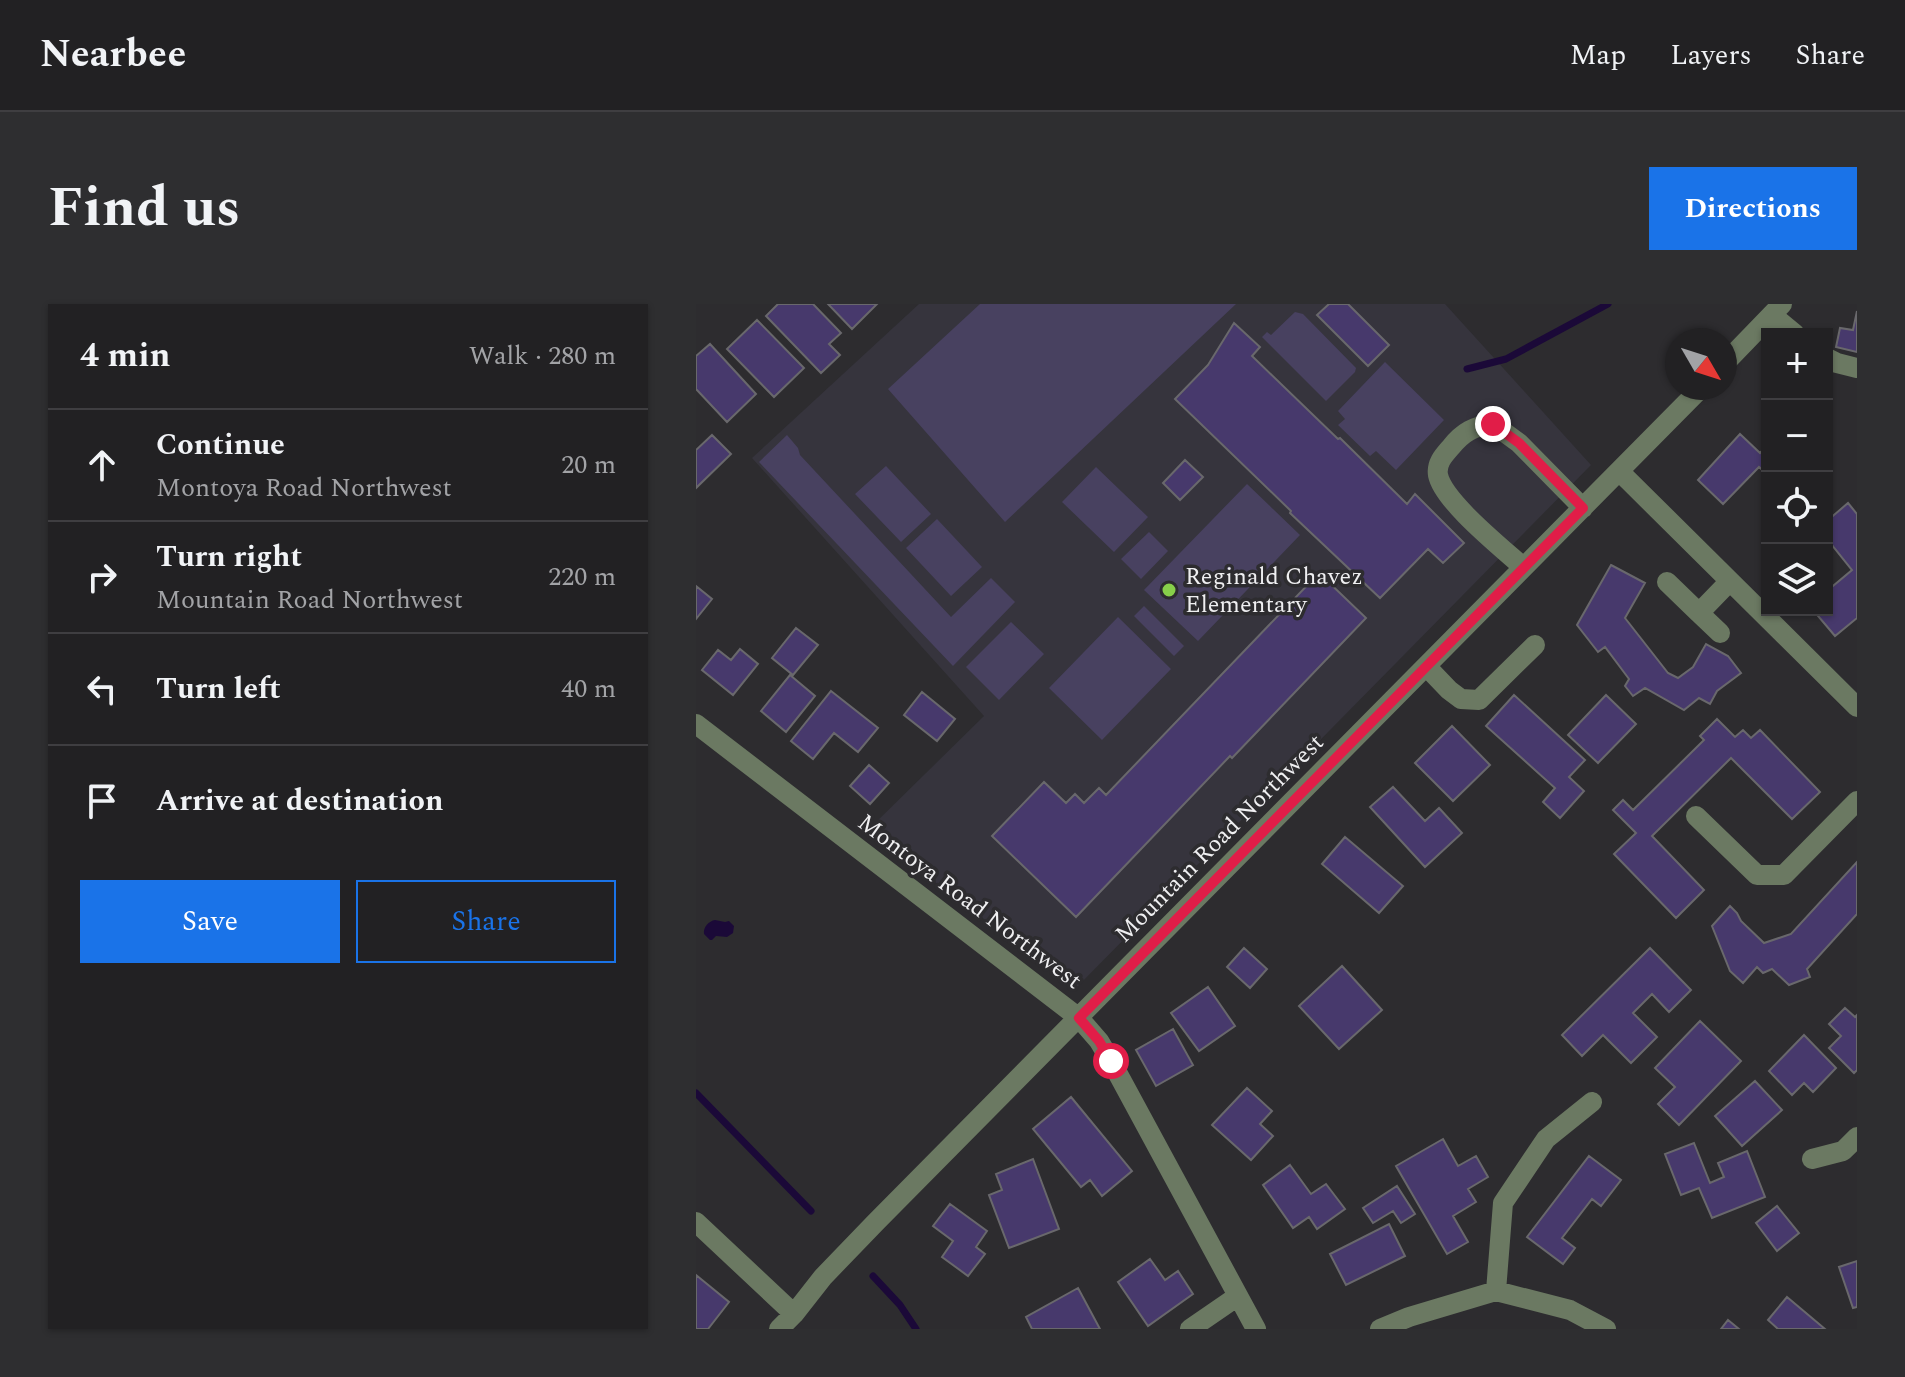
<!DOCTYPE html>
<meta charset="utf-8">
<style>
:root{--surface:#222123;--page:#2e2e30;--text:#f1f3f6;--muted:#a2a3a6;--line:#3f3e41;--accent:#1a73e8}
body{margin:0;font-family:Spectral,serif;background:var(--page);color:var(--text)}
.controls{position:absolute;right:24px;top:24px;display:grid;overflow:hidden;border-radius:0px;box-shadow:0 2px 6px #0004}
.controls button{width:72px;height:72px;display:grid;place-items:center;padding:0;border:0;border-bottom:2px solid var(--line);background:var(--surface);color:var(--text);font:40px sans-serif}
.compass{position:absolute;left:969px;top:24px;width:72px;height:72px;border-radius:50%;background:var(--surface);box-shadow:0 2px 6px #0004;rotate:129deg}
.stop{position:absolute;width:24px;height:24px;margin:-18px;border:6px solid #e11d48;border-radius:50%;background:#fff}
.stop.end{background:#e11d48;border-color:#fff;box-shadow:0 2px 8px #0008}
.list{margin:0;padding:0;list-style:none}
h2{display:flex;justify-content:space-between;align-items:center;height:104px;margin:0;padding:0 32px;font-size:34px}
h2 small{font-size:26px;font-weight:400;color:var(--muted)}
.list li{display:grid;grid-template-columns:52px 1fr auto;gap:24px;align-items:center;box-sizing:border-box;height:112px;padding:0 32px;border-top:2px solid var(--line)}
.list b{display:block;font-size:30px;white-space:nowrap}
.list p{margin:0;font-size:26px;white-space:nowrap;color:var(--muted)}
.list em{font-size:26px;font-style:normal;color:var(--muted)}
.actions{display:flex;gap:16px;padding:24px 32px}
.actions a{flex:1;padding:18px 0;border:2px solid var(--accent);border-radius:0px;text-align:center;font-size:28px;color:var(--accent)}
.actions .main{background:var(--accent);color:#fff}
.icon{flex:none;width:44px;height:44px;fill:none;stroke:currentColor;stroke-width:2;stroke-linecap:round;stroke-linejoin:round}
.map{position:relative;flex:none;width:1161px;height:1025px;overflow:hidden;border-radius:0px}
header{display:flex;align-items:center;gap:48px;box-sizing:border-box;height:112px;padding:0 40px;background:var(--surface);border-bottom:2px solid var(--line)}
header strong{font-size:38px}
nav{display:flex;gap:44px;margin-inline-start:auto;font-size:28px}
.intro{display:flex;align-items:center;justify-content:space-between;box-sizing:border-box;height:192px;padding:0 48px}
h1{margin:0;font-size:56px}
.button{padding:20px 36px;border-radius:0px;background:var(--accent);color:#fff;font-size:28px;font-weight:700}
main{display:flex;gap:48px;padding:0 48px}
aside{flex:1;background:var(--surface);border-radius:0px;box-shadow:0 2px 6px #0004}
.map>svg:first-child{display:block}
.built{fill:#36343d}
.green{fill:#484160}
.water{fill:#1b0938}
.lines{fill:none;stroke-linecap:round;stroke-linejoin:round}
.stream{stroke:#1b0938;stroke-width:7}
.building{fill:#47396c;stroke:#69686c;stroke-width:2}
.minor{stroke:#6b7962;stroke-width:20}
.route{stroke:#e11d48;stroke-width:10}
.poi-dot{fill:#87cf4a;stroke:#2d2c2f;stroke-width:3}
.labels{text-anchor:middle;stroke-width:7;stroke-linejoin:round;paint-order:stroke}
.poi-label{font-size:24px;fill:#efeff1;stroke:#2d2c2f;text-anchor:start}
.street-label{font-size:24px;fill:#efeff1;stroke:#2d2c2f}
</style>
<header>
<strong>Nearbee</strong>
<nav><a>Map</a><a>Layers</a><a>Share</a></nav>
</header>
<div class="intro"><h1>Find us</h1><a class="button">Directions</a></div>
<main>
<aside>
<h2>4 min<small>Walk · 280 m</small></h2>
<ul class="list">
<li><svg class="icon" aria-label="ahead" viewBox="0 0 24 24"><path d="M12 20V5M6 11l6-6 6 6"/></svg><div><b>Continue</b><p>Montoya Road Northwest</p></div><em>20 m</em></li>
<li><svg class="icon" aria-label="right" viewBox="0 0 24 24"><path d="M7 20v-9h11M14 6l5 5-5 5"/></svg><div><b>Turn right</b><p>Mountain Road Northwest</p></div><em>220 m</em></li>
<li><svg class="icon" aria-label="left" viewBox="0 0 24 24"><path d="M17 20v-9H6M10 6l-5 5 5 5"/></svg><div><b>Turn left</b></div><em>40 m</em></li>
<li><svg class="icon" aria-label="arrive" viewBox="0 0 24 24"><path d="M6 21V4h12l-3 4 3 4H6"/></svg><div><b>Arrive at destination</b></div></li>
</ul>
<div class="actions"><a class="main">Save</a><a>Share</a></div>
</aside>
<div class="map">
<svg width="1161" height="1025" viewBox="0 0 1161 1025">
<rect width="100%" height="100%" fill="#2d2c2f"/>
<!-- built -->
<path class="built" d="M223,0H749L895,161L380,684L171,527L288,412L56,154Z"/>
<!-- green -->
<path class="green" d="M284,0H540L309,218L192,85Z
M599,8L607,10L660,64L659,68L630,97L566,33L571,28L575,31Z
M689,58L748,116L700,166L680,147L674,152L642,121L649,115L642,107Z
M91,131L102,144L104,151L255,313L295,274L319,298L257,362L63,158Z
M190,162L235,210L205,238L159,190Z
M400,163L452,213L418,248L366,198Z
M551,180L604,231L502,337L448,286Z
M241,215L286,263L255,292L210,244Z
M453,228L472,247L445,275L425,255Z
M448,302L488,342L478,352L438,312Z
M422,313L475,365L406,436L353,384Z
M315,318L348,350L303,396L270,363Z"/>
<!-- water -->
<path class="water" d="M19,616L29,618L33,617L38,622L37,629L31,633L20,632L16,636H14L8,630C7,623 13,617 19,616Z"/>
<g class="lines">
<!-- stream -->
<path class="stream" d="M771,65L810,55L912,0
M0,789L115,907
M177,972L204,1001L220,1025"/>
</g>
<!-- building -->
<path class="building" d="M82,0H117L145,29L133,40L144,51L125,69L70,12Z
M132,0H181L156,25Z
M633,0H652L693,41L672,62L621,11Z
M1161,7V48L1140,43L1144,24L1157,26Z
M61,16L108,64L78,93L31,45Z
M538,19L564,43L556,52L642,135L644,134L711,200L719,190L768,239L747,259L732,245L684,294L594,209L595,207L479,95L512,61Z
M14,40L60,90L31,118L0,85V52Z
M1044,130L1064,149L1071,142V170L1063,163L1027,200L1002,176Z
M16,131L35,150L0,184V146Z
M489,156L507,173L484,196L467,179Z
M1152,199L1161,210V314L1139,332L1117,306H1131V287L1156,266L1131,235V217Z
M915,261L949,279L929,314L972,369L982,374L997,363L1010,340L1032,352L1045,369L1021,387L1014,400L1003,394L988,406L949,384L937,392L929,382L933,375L909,343L902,348L881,321Z
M623,269L670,314L536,454L534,452L380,613L296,532L348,478L370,499L379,490L388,499L403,484L410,491Z
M0,282L16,295L0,315Z
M100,324L122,341L97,371L76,354Z
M44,345L62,360L37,391L6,366L22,346L35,356Z
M94,371L119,392L90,428L65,407Z
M135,387L182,424L162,448L138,429L117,455L95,437Z
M226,388L259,415L241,437L208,411Z
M818,391L889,456L873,473L888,487L864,514L847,498L859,484L790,422Z
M910,391L940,420L902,459L872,431Z
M1021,415L1039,433L1047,426L1055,434L1064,426L1124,488L1096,515L1035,454L956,532L1008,586L980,614L918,550L940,529L917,506L927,496L937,506L1008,436L1004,432Z
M756,422L794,461L757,497L719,459Z
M173,461L193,479L174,500L154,482Z
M697,483L729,517L743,504L766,529L729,563L674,503Z
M649,533L707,582L683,609L626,560Z
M1161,558V610L1111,665L1114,673L1093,681L1076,665L1067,669L1061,663L1047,679L1034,667L1016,622L1034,602L1041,609L1045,617L1068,639L1095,630Z
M548,644L571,665L554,684L531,663Z
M954,644L995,686L973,708L956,690L937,709L961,733L935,759L907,731L886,752L866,731Z
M646,662L686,706L643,745L603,702Z
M512,683L539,722L503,747L475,709Z
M1149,704L1159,713L1161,711V766L1158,769L1133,744L1145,732L1133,720Z
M1004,717L1045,757L983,821L962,800L979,783L959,764Z
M477,725L497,761L460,782L440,746Z
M1108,731L1140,764L1117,788L1108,779L1096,791L1073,767Z
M1059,777L1086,806L1046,842L1019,812Z
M551,784L576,807L564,820L577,832L555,856L516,821Z
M375,793L436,867L406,892L394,876L385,883L337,825Z
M747,835L762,862L780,852L792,873L772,885L780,898L757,912L772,938L751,950L700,862Z
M998,839L1014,879L1028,873L1022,859L1051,847L1069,893L1016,914L1003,884L985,891L969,850Z
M893,852L925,876L905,902L896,895L866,934L879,944L867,960L831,933Z
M337,855L363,925L313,944L293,891L306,886L300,870Z
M594,861L615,890L630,880L649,905L621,925L613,913L597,924L567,881Z
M701,882L719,910L705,919L697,907L677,919L667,904Z
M254,900L291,927L280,943L289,950L272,972L246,953L257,937L237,922Z
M1081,902L1103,929L1081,947L1060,919Z
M693,920L709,952L650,981L634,950Z
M454,955L469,976L482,967L497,990L452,1022L422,978Z
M1161,957V1003L1157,1004L1143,963Z
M0,971L33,998L12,1025H0Z
M382,984L404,1025H336L330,1013Z
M1091,993L1129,1025H1082L1072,1016Z
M1032,1016L1043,1025H1025Z"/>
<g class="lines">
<!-- minor -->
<path class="minor" d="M1076,11L1099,30
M1131,54L1141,59L1161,64
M1029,59L1086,0
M924,168L1161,403
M827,263C806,244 747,197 742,171C740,159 748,151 755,143C767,128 778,122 797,120L823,139L887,204
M971,278L1003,309L1034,277
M1003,309L1024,329
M730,362L753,386L765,395L783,396L839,341
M0,420L383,714L403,737L415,757L560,1025
M1000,512L1061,571H1088L1161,497
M1116,855L1147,847L1161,833
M0,918L98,1010
M800,987L807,899L850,835L896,798
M83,1025L98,1010L127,973L180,918L1005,84
M494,1025L542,992
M684,1025L713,1013L800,987L874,1006L910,1025"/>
</g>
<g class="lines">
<!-- route -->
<path class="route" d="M415,757L403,737L383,714L887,204L823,139L797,120"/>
</g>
<!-- markers -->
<circle class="poi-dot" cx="473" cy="286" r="8"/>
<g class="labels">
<!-- poi labels -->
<g class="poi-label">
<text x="489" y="280">Reginald Chavez<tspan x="489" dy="28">Elementary</tspan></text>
</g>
<!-- street labels -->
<g class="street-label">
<text transform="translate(523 534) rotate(-45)" y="8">Mountain Road Northwest</text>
<text transform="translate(274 597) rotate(37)" y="8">Montoya Road Northwest</text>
</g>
</g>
</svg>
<div class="controls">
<button>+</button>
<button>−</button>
<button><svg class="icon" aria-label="locate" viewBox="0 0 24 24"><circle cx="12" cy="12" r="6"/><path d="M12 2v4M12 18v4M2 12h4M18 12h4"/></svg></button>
<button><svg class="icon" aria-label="layers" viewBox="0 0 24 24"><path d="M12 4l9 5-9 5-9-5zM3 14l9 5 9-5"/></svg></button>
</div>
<svg class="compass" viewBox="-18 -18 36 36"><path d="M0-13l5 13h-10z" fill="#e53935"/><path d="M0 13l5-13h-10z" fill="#a2a3a6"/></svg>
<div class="stop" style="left:415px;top:757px"></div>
<div class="stop end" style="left:797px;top:120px"></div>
</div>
</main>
